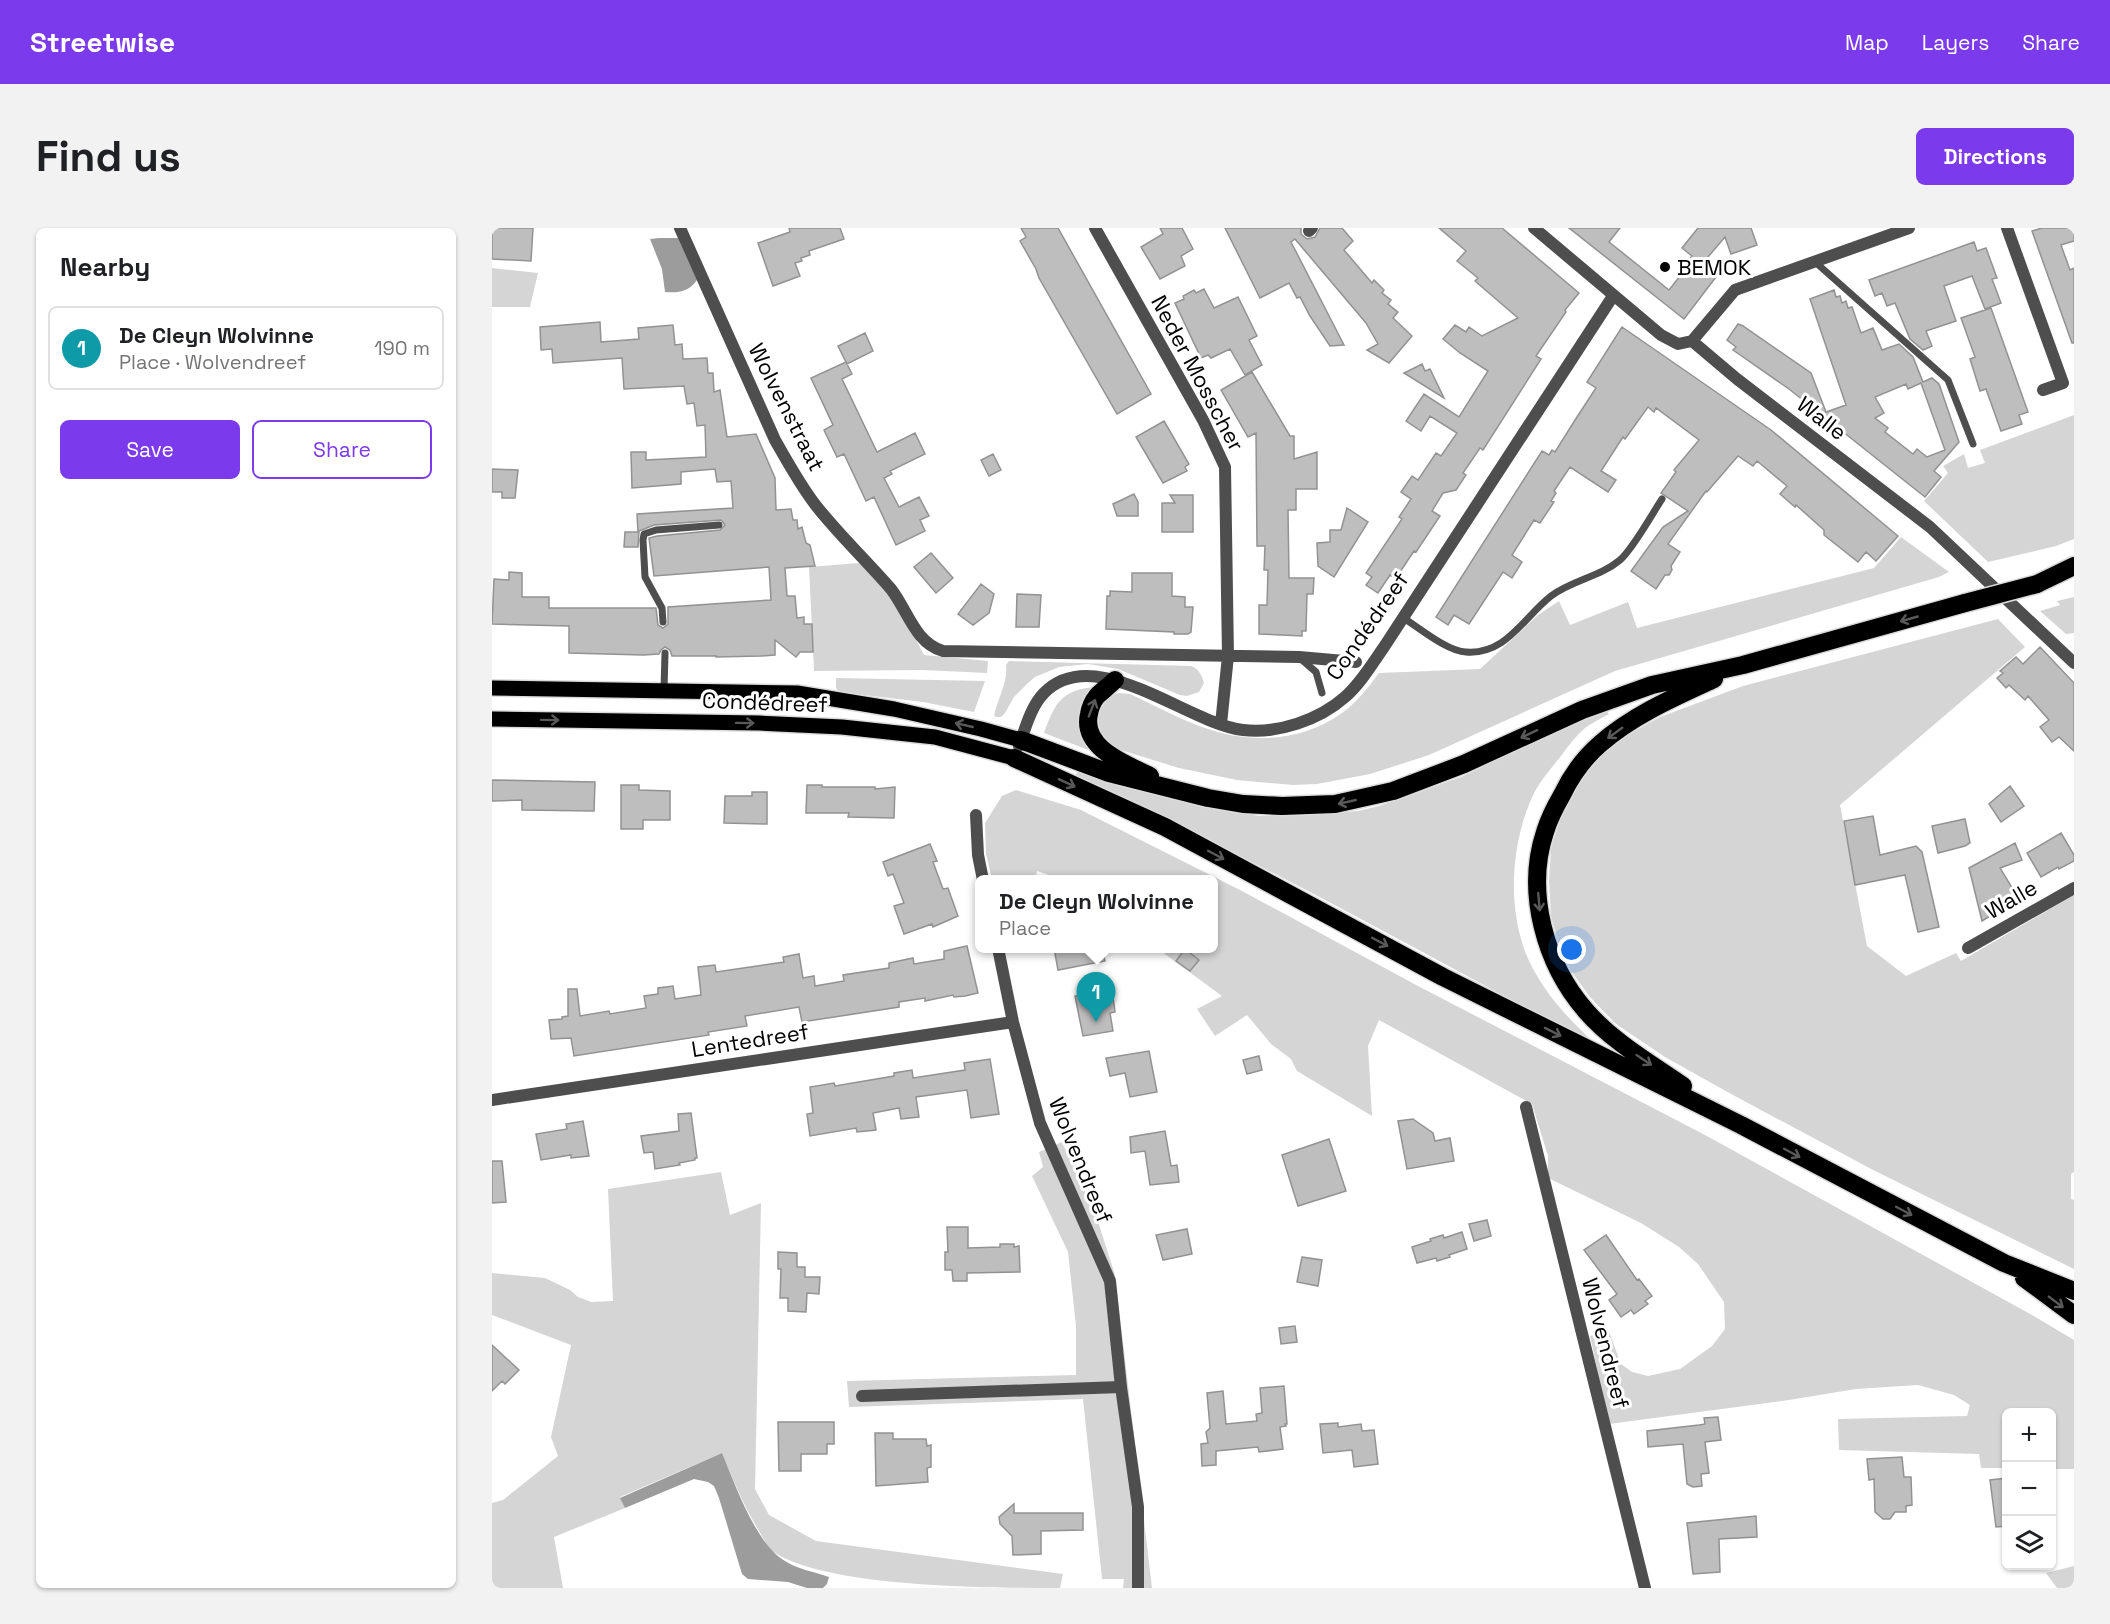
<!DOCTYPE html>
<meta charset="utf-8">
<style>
:root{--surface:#fff;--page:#f2f2f2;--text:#202124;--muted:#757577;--line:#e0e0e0;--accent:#7c3aed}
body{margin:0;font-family:"Space Grotesk",sans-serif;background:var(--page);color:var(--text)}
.controls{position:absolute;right:18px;bottom:18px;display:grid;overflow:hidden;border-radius:9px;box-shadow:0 2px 4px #0004}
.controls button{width:54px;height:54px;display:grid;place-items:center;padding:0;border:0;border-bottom:2px solid var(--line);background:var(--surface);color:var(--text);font:30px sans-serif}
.you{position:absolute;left:1080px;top:722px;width:21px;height:21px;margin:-15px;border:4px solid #fff;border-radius:50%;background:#1a73e8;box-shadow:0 0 0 9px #1a73e833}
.badge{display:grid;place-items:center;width:39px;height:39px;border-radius:50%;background:var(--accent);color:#fff;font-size:20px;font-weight:700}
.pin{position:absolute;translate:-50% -50px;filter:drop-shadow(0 2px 3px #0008)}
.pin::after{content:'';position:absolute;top:32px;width:21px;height:18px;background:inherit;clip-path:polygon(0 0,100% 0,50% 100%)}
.popup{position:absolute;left:483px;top:647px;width:243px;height:78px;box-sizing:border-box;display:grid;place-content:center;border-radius:9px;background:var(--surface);filter:drop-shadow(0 2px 4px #0005);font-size:20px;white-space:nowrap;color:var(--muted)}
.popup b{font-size:22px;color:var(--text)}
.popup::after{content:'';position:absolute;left:50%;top:100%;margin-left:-12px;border:12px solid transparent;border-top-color:var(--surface)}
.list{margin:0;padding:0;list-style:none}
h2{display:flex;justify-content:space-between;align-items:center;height:78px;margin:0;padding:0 24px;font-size:26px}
h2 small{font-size:20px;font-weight:400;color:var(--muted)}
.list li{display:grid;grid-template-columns:39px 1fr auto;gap:18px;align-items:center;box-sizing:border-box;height:84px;margin:0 12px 12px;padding:0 12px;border:2px solid var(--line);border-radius:9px}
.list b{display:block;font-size:22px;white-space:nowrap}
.list p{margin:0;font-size:20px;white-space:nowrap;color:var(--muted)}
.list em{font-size:20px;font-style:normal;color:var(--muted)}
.actions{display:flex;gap:12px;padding:18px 24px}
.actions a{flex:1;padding:14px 0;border:2px solid var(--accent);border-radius:9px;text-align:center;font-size:21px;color:var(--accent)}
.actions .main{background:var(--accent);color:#fff}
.icon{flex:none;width:33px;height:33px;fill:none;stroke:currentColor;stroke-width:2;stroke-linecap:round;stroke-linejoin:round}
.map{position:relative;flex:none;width:1582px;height:1360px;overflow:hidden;border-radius:9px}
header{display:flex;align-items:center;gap:36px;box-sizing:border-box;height:84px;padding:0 30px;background:var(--accent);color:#fff}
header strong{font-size:28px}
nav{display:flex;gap:33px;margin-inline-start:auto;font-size:21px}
.intro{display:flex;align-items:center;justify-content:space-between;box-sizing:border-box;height:144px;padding:0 36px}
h1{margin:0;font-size:42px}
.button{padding:15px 27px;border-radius:9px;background:var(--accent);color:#fff;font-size:21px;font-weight:700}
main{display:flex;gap:36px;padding:0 36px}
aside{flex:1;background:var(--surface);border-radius:9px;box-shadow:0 2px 4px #0004}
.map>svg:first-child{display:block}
.green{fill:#d5d5d5}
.water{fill:#9c9c9c}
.building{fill:#bebebe;stroke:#929292;stroke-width:1.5;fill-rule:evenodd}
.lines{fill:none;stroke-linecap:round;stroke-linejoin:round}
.primary-casing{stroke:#dbdbdb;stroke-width:18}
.motorway-casing{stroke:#dbdbdb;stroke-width:21}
.service{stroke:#4e4e4e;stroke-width:7}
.minor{stroke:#4e4e4e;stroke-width:12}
.primary{stroke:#000;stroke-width:15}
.motorway{stroke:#000;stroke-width:18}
.motorway-bridge-casing{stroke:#dbdbdb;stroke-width:21;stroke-linecap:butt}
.motorway-bridge{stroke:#000;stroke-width:18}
.oneway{stroke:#595959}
.poi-dot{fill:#000;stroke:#fff;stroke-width:2}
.labels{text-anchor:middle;stroke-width:6;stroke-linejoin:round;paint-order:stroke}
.poi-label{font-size:22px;fill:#000;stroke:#fff;text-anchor:start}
.street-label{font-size:22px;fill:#000;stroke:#fff}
</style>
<header>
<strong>Streetwise</strong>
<nav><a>Map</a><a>Layers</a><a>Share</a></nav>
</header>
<div class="intro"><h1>Find us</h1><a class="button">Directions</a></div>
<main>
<aside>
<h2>Nearby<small></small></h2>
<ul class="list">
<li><span class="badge" style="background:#0f9aa8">1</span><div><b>De Cleyn Wolvinne</b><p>Place · Wolvendreef</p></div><em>190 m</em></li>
</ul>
<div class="actions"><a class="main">Save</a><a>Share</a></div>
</aside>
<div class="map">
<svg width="1582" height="1360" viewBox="0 0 1582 1360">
<rect width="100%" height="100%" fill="#fff"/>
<!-- green -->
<path class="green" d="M0,40L46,45L38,79H0Z
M1582,187V311L1564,318L1496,334L1432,273L1456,245L1451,238L1472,226L1476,240L1493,235L1488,222Z
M1409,309L1457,344L1447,349L1123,443L937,527L878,546L825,556L801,557L745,552L687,540L619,519L606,507L602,485L607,476L618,468L626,465L638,466C662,477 687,491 713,500C758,516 810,514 850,485C865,474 876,460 887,445L988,441L1046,387L1067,373L1078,397L1136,374L1145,400L1382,340Z
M367,335L386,352L404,374L432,427L496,433L495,445L431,442L322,443L317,339Z
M1582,369V405L1574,406L1548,383L1568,377L1565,373Z
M1506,391L1533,419L1348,577L1375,718L1414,748L1464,725L1469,733L1582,667V944L1579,946V971L1582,972V1041L1383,943L1241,867L1173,829L1124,796L1098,769L1079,743L1066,714L1059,688L1057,653L1059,620L1068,592L1089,552L1109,528L1132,509L1168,489L1251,458Z
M517,433L699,438C706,440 710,447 712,455L707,464L695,468L688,467L626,441L596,436L567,439L543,449L535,456L522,469L513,485L509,489H504L502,487C506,470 516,455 514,437Z
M344,450L493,453L482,484L431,474L347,464L344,460Z
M603,459L602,520L599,523L552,505C563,475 569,462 603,459Z
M1113,481L1117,486C1109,490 1100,495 1093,500C1084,508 1076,518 1069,528C1060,539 1049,552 1042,565C1019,613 1015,677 1034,726C1050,764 1078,793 1108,820C934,726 762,631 584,547L587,540L626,554L710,579L767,588H803L866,583L887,578L969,549Z
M524,562L589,582L750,663L926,758L1213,907L1540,1087L1582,1112V1241H1560V1184H1514V1240H1489L1487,1226L1347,1222L1346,1191L1475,1188L1478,1177L1462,1167L1426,1157L1364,1161L1297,1172L1117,1196L1098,1108L1116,1101L1129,1136L1140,1144L1156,1148L1188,1141L1220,1118L1233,1101L1232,1074L1206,1036L1187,1019L1149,995L1056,950V928L1040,876L887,792L876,818L880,888L805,843L799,831L779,816L755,787L723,808L705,781L730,768L666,721L721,720V652H572L545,643L543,651H500L494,626L493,595L510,568Z
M570,914L603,984L623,1047L660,1360H631L632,1351H610L591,1171L357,1179L355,1153L584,1147V1098L576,1024L540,948L551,939L547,924Z
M229,944L238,987L269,975L263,1261L277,1287L324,1313L571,1346L568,1360C499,1360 330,1360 279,1322C274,1317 271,1309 267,1303C252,1278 241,1252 230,1225L128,1269L133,1280L62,1309L71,1360H0V1275L11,1272L66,1228L59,1209L79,1117L0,1087V1045L53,1050L78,1062L86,1069L99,1074L121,1073L116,961Z
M1582,1338V1360H1565L1554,1345Z"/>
<!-- water -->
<path class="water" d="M167,10H186L205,52C197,64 186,65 173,64L170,41L158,11Z
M230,1225C243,1256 263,1315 293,1333C305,1341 323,1344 337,1349L335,1356L331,1360H315L296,1354L256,1351L250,1346L227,1270L222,1258L216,1254L202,1251L133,1280L128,1270Z"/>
<!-- building -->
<path class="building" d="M0,0H41L39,33L0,31Z
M297,0H348L352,11L317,23L318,27L309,30L310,33L303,35L308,48L281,58L266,15L298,4Z
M529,0H566L659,166L625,186L547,50L544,41L528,13L534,9Z
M668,0H690L701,21L689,28L693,38L668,51L649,19L671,6Z
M733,0H809V6L815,11L823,9L828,0H850L861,13L852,22L880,55L882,52L892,62L890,65L899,72L896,76L906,84L901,90L920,108L897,135L875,122L886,116L874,95L803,11L799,14L852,117L838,118L818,88L808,69L805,70L797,55L768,70Z
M947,0H1010L1087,65L1073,82L1074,84L1044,128L1049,131L991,222L988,220L971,245L974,247L964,262L951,265L940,283L948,288L924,324L922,323L904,350L898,347L886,365L874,357L880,349L874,345L910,291L907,289L919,271L909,264L920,248L926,252L944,225L949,228L965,205L938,188L929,203L914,193L932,166L967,189L996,143L968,125L951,111L963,97L974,104L977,99L990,108L1026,90L983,53L986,50L965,33L974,23Z
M1077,0H1128L1117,14L1177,62L1192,43L1186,45L1200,28L1190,20L1206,0H1259L1265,17L1239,26L1233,9L1210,36L1224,49L1192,91Z
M1550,0H1582V13L1569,17L1578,42L1582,40V115H1580L1540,3Z
M1482,14L1485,23L1494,20L1505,50L1500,51L1509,75L1493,81L1480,48L1452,58L1464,93L1434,103L1440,118L1431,122L1418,111L1403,75L1395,78L1390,65L1383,68L1377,52Z
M712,61L722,80L746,69L765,108L757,112L770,137L753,147L738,121L719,130L716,127L709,130L683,75L692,71L691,68L702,62L704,65Z
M1342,62L1344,69L1348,68L1350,75L1354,73L1356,80L1360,79L1369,105L1381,100L1390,122L1407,116L1421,129L1431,154L1440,150L1447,156L1467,214L1442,243L1449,249L1433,269L1297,161L1241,122L1244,119L1235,112L1246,96L1251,98L1319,145L1334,184L1354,177L1318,71ZM1429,155L1453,222L1435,229L1425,221L1421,226L1393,204L1396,200L1383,190L1392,185L1383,169L1414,156L1416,161Z
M1499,80L1536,184L1527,187L1530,196L1509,203L1494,161L1488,163L1478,131L1483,129L1469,90Z
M108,94L109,114L147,111L146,100L181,97L183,117L190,116L191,131L215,130L216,145H221L222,164L228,162L235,209L264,206L283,250L284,282L299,281L301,292H305L306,301L310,299L314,315L318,317L323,338L293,340L295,368H303L305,390L312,389V396H320L321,424H308L304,429L283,412V427L269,428L224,429V428H180L178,422L173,419L169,422L167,426L151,427L77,425V398L0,396L2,351L17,352V344L30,345V369H57V380H164L166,397L171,400L176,396V379L279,372L277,339L162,348L157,310L165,308L228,302L233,297L229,292L162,297L147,303L146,319H132L133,304H146L145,286L241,280L239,253L225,254L223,241L189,244V256L140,260L139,224H154V232L214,229L213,197L205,198L202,175L195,176L192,158L132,161L130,130L61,135L60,121L49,122L48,99Z
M1130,99L1279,202L1406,308L1384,333L1374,324L1366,334L1332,307V302L1304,277L1303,279L1288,266L1295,258L1265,233L1261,238L1246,228L1215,264L1214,263L1176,316L1188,324L1179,338L1180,342L1177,347H1173L1164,361L1139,343L1171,299L1196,283L1169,265L1184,244L1182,242L1207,212L1164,180L1162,184L1156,179L1133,211L1131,209L1109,243L1124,252L1116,264L1078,239L1062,263L1064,265L1059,273L1062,274L1048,295L1042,292L1020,327L1030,334L1020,350L1011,344L977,396L962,387L956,397L944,389L1050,223L1057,227L1060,222L1063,224L1085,189L1104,160L1095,154Z
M373,105L381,123L355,136L346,118Z
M354,134L360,146L350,151L385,224L423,205L433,226L398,243L400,246L392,250L407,279L427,269L437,288L428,292L433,303L404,317L382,269L374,273L352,226L345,229L332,202L341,197L319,150Z
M930,136L933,143L938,141L952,170L912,145Z
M760,144L798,208H802V231L825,224V261H804V282H796L797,350H822L821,366H815L814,403H810V408L767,406V377H775L776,342H772L773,318H765L764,205L756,209L729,162Z
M672,193L697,236L693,239L695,243L671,255L644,209Z
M501,226L509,242L497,248L489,232Z
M0,241L26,242L23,270H10V264H0Z
M642,266L646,274V288H625L621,276Z
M678,267H701V304H670V275H683Z
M855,280L876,294L842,349L826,338L825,315L838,314V302H849Z
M439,325L461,350L444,365L422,339Z
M640,345H680V368L693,369V379H701L699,404L696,406H682V404L614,401L615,368H618V363L640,364Z
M489,356L502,366L497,385L481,397L466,386Z
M525,366L549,367L547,399H524Z
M1548,419L1582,455V523L1567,509L1560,514L1548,499L1557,492L1536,468L1533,472L1517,457L1514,460L1505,450L1511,445L1508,443L1524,429L1531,436Z
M0,552L103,554L102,583L30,582V572L0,573Z
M129,557H147V562L178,563V592H151V601H129Z
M315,557H330V559H383V561L403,559L402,590L356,589L357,585H314Z
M1518,558L1532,578L1509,594L1497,576Z
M260,564H275V596L232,595L233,568H260Z
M1381,588L1388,627L1424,618L1430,624L1447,699L1426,704L1413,647L1363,657L1352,593Z
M1473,591L1478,615L1473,618L1446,625L1440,598Z
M1569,605L1582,627V633L1567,641L1566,639L1549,649L1535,625Z
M1523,615L1530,632L1508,640L1522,663L1520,664L1524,672L1490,693L1477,640Z
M438,616L445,633L441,634L451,661L456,660L466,688L441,699L440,696L412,706L402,678L412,675L401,646L396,648L391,634Z
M475,718L486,765L473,768L462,769L461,767L433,773V770L407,774V779L310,794L307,779L253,788L255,798L216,804L217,807L82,828L79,810L59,811L57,792L70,791V789L76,788V761H85L88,788L117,783L118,786L154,780L152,768L166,766V760L181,758L183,771L209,767L206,739L223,737L224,744L292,734L291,729L307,726L311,750L322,748L323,758L352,753L351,747L397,740V735L421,730L422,736L452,731V723Z
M562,720H610L613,733L566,742Z
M693,721L707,732L698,743L684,733Z
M620,762L623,784L618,785L621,803L591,808L583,768Z
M657,823L665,864L638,869L633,845L618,848L614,830Z
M767,828L770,842L755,846L751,832Z
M498,831L507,886L479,890L475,862L424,869L427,889L409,891L407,880L381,885L384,902L365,904L364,900L318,908L315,886L321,885L318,859L342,855L343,858L402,848V845L420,842L421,850L473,842L472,835Z
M199,885L205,930H203V932L187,935L188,937L163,941L161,924L152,925L149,908L187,903L186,886Z
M921,891L941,905L943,913L958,910L962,933L915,941L906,893Z
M91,893L97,928L79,930V927L49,932L44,906L75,901L74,896Z
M673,903L679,938L685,937L687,954L658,957L653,923L639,925L638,909Z
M837,911L854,963L806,978L790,927Z
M0,933H10L14,974L0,975Z
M995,992L999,1008L982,1013L977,996Z
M455,999H476V1020L508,1019V1016H522V1019L527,1018L528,1044L475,1045V1053H461L460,1042H453V1024H456Z
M695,1001L700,1026L671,1032L664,1007Z
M970,1004L975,1021L957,1027L958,1029L945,1033L944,1030L925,1035L920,1019L939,1013L938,1011L951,1007L952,1010Z
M1114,1007L1145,1052L1147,1051L1160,1068L1153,1073L1156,1076L1142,1086L1139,1082L1129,1089L1117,1072L1125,1066L1092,1022Z
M286,1024L305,1025V1039H313V1049H328L327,1066L315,1065L314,1084L296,1083V1070H288L289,1041H286Z
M810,1029L830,1032L826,1058L805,1054Z
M803,1098L805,1114L789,1116L787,1100Z
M0,1117L27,1142L13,1156L10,1153L0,1163Z
M792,1158L795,1196H793L794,1198L788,1199L791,1221L767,1224L766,1219L724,1223V1237L710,1238L709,1216L716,1215L714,1204L718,1200L715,1165L731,1163L734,1196L765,1193L764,1186L770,1185L768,1160Z
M1226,1189L1229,1212L1213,1214L1217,1245L1209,1246L1210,1258L1201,1259L1195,1256L1191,1216L1156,1219L1155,1203L1207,1197L1213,1196L1212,1190Z
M286,1194H342V1216H335V1226H309V1243H287Z
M846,1195V1199L869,1196L870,1203L882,1202L886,1236L862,1239L860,1222L831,1225L828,1196Z
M383,1205H401V1211H434L435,1218L439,1217V1239L435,1240L436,1254L384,1258Z
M1410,1229L1412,1249H1419L1420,1277L1414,1278V1284H1403L1398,1291H1391L1383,1284L1382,1251L1377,1252L1375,1231Z
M1515,1250V1298L1504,1299L1498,1252Z
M522,1276V1285H591V1302L549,1303V1326L521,1327L520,1308L508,1296L507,1289Z
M1264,1288L1265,1309L1227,1311L1228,1344L1201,1346L1195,1295Z"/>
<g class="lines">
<!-- primary casing -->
<g class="primary-casing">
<path id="primary" d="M0,460L305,465L402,481L489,501L529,512
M0,491L267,495L350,499L443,509L522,530"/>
</g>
<!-- motorway casing -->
<g class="motorway-casing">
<path id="motorway" d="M1545,356L1582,338
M623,452C617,458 610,463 605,468C601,473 598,480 597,486C589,520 634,536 658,548
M529,512L617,545L716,570L751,576L790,578L843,576L901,563L972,536L1090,482L1160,457L1251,437L1473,375
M522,530L673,599L951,749L1249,897L1512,1035L1582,1063
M1191,858C1158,835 1121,814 1094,783C1053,736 1033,664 1053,604C1057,591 1063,579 1070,567C1079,548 1092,530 1108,516C1141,487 1183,469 1222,451
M1532,1050L1582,1087"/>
</g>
<!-- service -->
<path class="service" d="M1322,33L1456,152L1481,216
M910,389C926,399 956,424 974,424C1014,427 1031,390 1059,368C1080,352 1108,349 1128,332C1141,321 1160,286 1170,271
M171,394L170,380L153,349L151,312L152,306L164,302L227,297
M809,431L824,444L830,465
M172,462L173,425"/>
<!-- minor -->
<path class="minor" d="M188,0L283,212C295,233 307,255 322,275C345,305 374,332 399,361C416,383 423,415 451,423L807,429L864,434
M603,0L711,192L733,239L736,428L729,496
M1042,0L1169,107L1186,116L1200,113L1245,151L1438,299L1582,435
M1515,0L1571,155L1551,162
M817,3L820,0
M1200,113L1243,62L1417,0
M527,518C533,501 539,478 552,465C603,413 696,496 751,502C786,506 827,492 853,469C869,455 880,436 892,419L1121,68
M484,587L486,627L491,652
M506,720L521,794L548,895L618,1053L629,1159L646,1279V1360
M1476,720L1582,660
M0,872L521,794
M1034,879L1153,1360
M370,1168L629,1159"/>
<!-- primary -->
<use href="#primary" class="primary"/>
<!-- motorway -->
<use href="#motorway" class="motorway"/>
<!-- motorway-bridge casing -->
<g class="motorway-bridge-casing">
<path id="motorway-bridge" d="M1473,375L1545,356"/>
</g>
<!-- motorway-bridge -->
<use href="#motorway-bridge" class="motorway-bridge"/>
</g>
<!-- one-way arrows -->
<defs><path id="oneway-shaft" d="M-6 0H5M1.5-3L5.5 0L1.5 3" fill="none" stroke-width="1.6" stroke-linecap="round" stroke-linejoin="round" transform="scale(1.5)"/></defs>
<g class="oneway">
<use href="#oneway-shaft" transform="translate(1417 391) rotate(164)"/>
<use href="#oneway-shaft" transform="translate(600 480) rotate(-69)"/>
<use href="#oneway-shaft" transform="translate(58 492) rotate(1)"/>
<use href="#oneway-shaft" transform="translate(253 495) rotate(1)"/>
<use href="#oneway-shaft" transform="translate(472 497) rotate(-167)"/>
<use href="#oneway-shaft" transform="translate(1123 505) rotate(144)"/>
<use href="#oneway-shaft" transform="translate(1037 506) rotate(155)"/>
<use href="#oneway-shaft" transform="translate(575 555) rotate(25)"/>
<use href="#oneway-shaft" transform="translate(855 574) rotate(167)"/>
<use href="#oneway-shaft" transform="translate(724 627) rotate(28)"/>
<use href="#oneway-shaft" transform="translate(1047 674) rotate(85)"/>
<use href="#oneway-shaft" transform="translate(888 714) rotate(28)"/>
<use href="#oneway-shaft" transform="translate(1061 804) rotate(27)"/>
<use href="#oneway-shaft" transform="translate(1152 832) rotate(34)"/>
<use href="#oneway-shaft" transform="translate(1300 925) rotate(28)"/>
<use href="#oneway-shaft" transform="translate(1412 983) rotate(28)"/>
<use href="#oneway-shaft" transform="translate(1564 1074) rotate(37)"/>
</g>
<!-- markers -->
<circle class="poi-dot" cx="1173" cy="39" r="6"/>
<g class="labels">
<!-- poi labels -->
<g class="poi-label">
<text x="1185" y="47">BEMOK</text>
</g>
<!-- street labels -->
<g class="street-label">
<text transform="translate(706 145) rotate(62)" y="8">Neder Mosscher</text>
<text transform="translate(295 179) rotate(63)" y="8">Wolvenstraat</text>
<text transform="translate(1330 190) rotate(38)" y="8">Walle</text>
<text transform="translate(875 398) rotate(-55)" y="8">Condédreef</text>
<text transform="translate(273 474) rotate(2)" y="8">Condédreef</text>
<text transform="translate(1519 671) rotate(-30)" y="8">Walle</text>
<text transform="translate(258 812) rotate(-9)" y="8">Lentedreef</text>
<text transform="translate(589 932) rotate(68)" y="8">Wolvendreef</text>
<text transform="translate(1114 1115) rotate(76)" y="8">Wolvendreef</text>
</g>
</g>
</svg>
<div class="controls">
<button>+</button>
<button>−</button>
<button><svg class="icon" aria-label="layers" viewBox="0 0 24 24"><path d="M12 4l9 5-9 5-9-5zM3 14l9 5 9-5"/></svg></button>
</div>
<div class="you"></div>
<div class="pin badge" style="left:604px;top:794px;background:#0f9aa8">1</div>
<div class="popup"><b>De Cleyn Wolvinne</b>Place</div>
</div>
</main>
